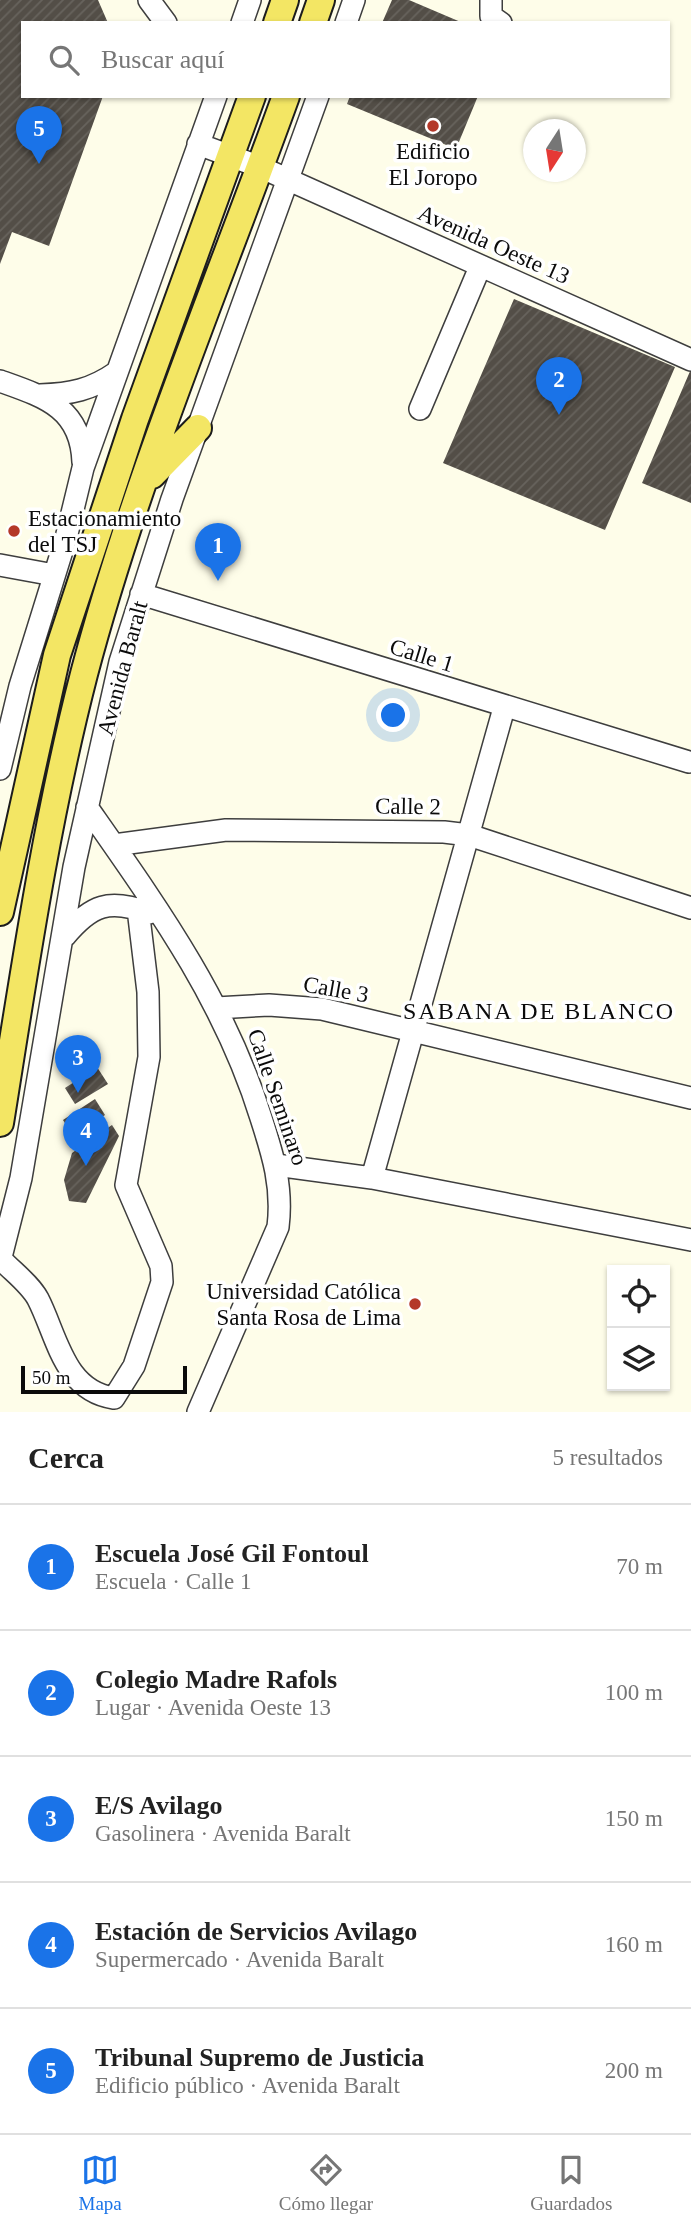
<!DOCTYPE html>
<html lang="es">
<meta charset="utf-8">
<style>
:root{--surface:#fff;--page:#f6f6f6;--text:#222;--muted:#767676;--line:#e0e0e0;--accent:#1a73e8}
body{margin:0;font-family:Georgia,serif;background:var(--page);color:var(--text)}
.controls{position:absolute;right:21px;bottom:21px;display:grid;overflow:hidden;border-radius:0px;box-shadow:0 2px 5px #0004}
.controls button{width:63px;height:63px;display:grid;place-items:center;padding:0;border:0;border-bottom:2px solid var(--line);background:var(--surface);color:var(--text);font:35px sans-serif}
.compass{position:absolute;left:523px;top:119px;width:63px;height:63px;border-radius:50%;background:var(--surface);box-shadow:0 2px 5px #0004;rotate:192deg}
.scale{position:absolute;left:21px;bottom:18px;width:166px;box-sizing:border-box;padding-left:7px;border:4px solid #0b0b0b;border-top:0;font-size:19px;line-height:24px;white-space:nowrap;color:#0b0b0b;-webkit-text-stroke:5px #fff;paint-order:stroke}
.you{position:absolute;left:394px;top:716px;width:24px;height:24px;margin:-18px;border:5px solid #fff;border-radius:50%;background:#1a73e8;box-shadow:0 0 0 10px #1a73e833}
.badge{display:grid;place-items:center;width:46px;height:46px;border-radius:50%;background:var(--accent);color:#fff;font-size:23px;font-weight:700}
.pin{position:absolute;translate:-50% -58px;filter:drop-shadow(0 2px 4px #0008)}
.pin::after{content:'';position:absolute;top:37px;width:24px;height:21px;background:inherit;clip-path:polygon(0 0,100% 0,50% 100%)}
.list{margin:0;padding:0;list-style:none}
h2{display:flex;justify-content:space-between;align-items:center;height:91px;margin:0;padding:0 28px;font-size:30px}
h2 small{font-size:23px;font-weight:400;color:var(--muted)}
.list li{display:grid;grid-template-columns:46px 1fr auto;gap:21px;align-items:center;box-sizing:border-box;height:126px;padding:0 28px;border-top:2px solid var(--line)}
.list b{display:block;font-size:26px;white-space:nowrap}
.list p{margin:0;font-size:23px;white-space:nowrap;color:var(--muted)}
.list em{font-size:23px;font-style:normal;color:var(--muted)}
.icon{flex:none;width:38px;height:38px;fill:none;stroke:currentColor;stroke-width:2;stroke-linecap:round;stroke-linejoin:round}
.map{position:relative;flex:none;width:691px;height:1412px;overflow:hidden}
.search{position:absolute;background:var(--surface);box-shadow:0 2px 5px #0004;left:21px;right:21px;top:21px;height:77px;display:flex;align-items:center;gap:18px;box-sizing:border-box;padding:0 24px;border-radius:0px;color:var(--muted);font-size:26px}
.sheet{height:721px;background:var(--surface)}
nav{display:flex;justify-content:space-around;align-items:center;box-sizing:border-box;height:98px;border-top:2px solid var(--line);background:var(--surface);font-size:19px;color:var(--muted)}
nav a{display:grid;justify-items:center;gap:4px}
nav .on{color:var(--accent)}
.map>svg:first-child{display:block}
.building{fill:url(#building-hatch)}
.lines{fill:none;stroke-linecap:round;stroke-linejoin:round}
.minor-casing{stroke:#3e3e3e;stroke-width:24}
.major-casing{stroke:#1c1c1c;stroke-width:30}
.minor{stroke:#fff;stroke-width:21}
.major{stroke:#f3e664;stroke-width:26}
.poi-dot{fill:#b43829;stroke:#fff;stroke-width:2.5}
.labels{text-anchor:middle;stroke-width:7;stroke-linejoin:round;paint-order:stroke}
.poi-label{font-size:23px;fill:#0b0b0b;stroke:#fff}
.street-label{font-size:23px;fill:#0b0b0b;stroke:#fff}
.neighbourhood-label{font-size:24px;letter-spacing:2px;fill:#0b0b0b;stroke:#fff}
</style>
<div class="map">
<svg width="691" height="1412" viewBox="0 0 691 1412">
<defs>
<pattern id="building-hatch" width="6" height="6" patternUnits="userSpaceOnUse" patternTransform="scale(1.75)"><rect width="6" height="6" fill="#534e47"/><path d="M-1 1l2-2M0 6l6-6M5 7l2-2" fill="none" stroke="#67635d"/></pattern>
</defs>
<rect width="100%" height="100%" fill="#fefde9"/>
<!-- building -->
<path class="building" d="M0,0H98L108,23H23V96H103L49,246L12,232L0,264Z
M392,0H409L463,23H382Z
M350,96H478L456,149L347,104Z
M514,299L675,367L605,530L443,463Z
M691,369V503L642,483Z
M97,1067L108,1084L75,1104L65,1088Z
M95,1099L105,1115L73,1136L63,1120Z
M112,1125L119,1136L86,1203L69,1201L64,1180L72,1153Z"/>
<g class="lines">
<!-- minor casing -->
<g class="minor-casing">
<path id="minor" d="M149,0L166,23
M491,0V16L501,23
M242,23L250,0
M346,23L354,0
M198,144L260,167L691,360
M0,381C45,397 81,408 83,462
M40,395C71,394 91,390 117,372
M420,409L480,267
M0,565L54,575
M141,594L689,762
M0,769L20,686L66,538L83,468L216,96
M87,807C157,907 225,1001 261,1118C273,1155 283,1187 278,1227L198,1412
M114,845L226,830L444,832L469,835L691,908
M65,936C91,905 109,898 149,913
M216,1008L269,1005L322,1009L691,1098
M276,1165L372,1178L691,1240
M372,1178L504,708
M1,1259C12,1271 30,1284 38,1299C57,1336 64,1391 114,1398L134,1366L162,1282L161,1266L126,1185L149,1057L148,992L138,909
M0,1261L21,1178L74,867L120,662L172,499L318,96"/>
</g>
<!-- major casing -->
<g class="major-casing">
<path id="major" d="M277,23L285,0
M313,23L321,0
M152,475L198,428
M0,912L57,655L135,419L252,96
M0,1123C24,973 46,821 84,674C136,477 217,287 286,96"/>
</g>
<!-- minor -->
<use href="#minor" class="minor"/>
<!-- major -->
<use href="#major" class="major"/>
</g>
<!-- markers -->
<g class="poi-dot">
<circle cx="433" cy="126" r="7"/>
<circle cx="14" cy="531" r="7"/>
<circle cx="415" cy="1304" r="7"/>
</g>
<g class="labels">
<!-- poi labels -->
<g class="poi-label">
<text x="433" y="159">Edificio<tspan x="433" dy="26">El Joropo</tspan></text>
<text x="28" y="526" text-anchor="start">Estacionamiento<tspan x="28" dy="26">del TSJ</tspan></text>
<text x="401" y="1299" text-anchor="end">Universidad Católica<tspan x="401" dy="26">Santa Rosa de Lima</tspan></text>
</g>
<!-- street labels -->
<g class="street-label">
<text transform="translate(494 244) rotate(24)" y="8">Avenida Oeste 13</text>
<text transform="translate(422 655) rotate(17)" y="8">Calle 1</text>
<text transform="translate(122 668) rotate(-75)" y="8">Avenida Baralt</text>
<text transform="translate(408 806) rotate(1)" y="8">Calle 2</text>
<text transform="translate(336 989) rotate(10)" y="8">Calle 3</text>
<text transform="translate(278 1097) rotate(71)" y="8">Calle Seminaro</text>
</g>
<!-- neighbourhood labels -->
<g class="neighbourhood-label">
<text x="539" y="1019">SABANA DE BLANCO</text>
</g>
</g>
</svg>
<div class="controls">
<button><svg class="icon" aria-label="locate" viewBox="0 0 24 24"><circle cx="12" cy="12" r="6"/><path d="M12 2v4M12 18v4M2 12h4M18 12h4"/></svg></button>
<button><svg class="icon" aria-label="layers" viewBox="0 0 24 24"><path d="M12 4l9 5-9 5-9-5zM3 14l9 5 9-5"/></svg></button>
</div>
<svg class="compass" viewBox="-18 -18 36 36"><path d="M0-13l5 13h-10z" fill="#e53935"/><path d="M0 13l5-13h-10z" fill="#767676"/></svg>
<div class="scale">50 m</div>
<div class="you"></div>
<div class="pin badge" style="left:218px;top:581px">1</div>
<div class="pin badge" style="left:559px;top:415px">2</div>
<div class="pin badge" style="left:78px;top:1093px">3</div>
<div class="pin badge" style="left:86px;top:1166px">4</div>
<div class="pin badge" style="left:39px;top:164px">5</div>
<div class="search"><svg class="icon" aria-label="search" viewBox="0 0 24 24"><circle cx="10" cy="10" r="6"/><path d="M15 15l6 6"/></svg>Buscar aquí</div>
</div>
<section class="sheet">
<h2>Cerca<small>5 resultados</small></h2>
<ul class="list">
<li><span class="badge">1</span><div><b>Escuela José Gil Fontoul</b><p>Escuela · Calle 1</p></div><em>70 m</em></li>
<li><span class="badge">2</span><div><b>Colegio Madre Rafols</b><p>Lugar · Avenida Oeste 13</p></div><em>100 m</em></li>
<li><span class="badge">3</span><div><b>E/S Avilago</b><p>Gasolinera · Avenida Baralt</p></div><em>150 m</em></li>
<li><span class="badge">4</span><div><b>Estación de Servicios Avilago</b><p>Supermercado · Avenida Baralt</p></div><em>160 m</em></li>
<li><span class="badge">5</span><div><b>Tribunal Supremo de Justicia</b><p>Edificio público · Avenida Baralt</p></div><em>200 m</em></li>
</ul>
</section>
<nav>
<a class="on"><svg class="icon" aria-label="map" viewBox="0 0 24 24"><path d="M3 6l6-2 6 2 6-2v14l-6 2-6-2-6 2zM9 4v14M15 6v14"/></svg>Mapa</a>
<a><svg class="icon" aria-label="directions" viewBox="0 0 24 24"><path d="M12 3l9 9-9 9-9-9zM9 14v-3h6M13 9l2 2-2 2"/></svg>Cómo llegar</a>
<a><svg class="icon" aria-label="saved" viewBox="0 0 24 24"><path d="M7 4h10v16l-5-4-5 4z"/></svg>Guardados</a>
</nav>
